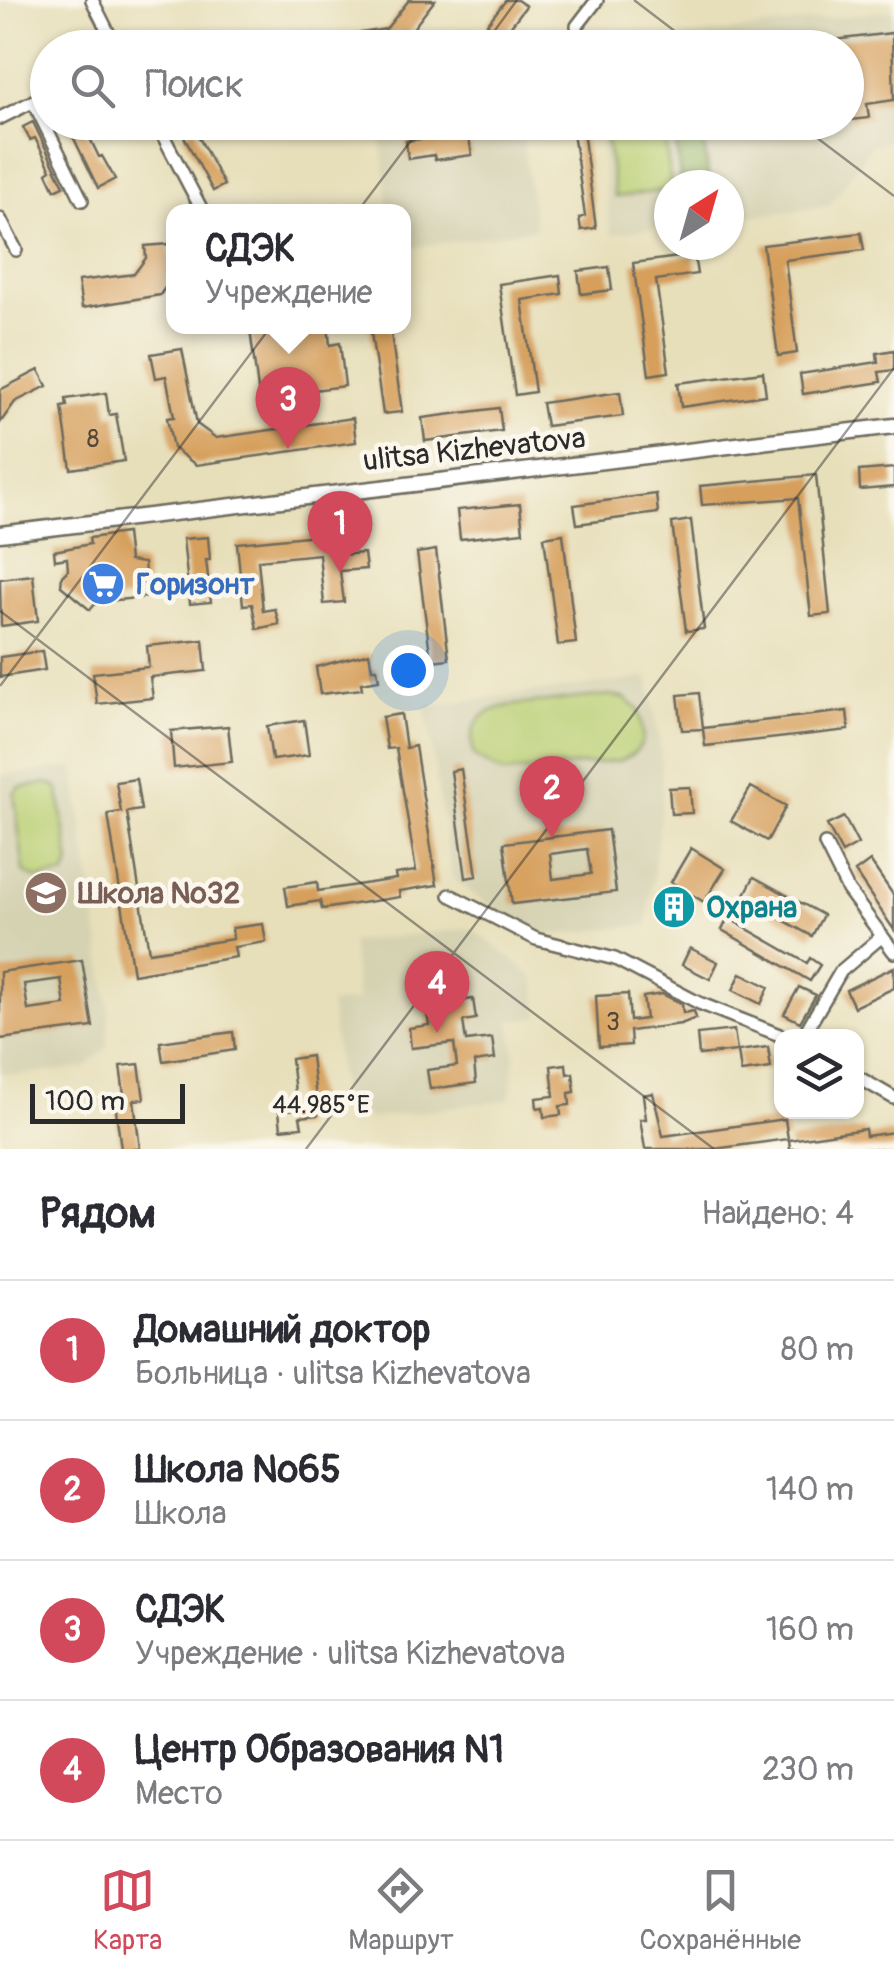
<!DOCTYPE html>
<html lang="ru">
<meta charset="utf-8">
<style>
:root{--surface:#fff;--page:#f2f2f3;--text:#2b2b33;--muted:#7c7c81;--line:#e1e1e2;--accent:#d1495b}
body{margin:0;font-family:Pangolin,sans-serif;background:var(--page);color:var(--text)}
.controls{position:absolute;right:30px;bottom:30px;display:grid;overflow:hidden;border-radius:20px;box-shadow:0 2px 8px #0004}
.controls button{width:90px;height:90px;display:grid;place-items:center;padding:0;border:0;border-bottom:2px solid var(--line);background:var(--surface);color:var(--text);font:50px sans-serif}
.compass{position:absolute;left:654px;top:170px;width:90px;height:90px;border-radius:50%;background:var(--surface);box-shadow:0 2px 8px #0004;rotate:37deg}
.scale{position:absolute;left:30px;bottom:25px;width:155px;box-sizing:border-box;padding-left:10px;border:5px solid #2b2b2b;border-top:0;font-size:28px;line-height:35px;white-space:nowrap;color:#2b2b2b;-webkit-text-stroke:8px #fbf7ec;paint-order:stroke}
.you{position:absolute;left:408px;top:670px;width:35px;height:35px;margin:-25px;border:8px solid #fff;border-radius:50%;background:#1a73e8;box-shadow:0 0 0 15px #1a73e833}
.badge{display:grid;place-items:center;width:65px;height:65px;border-radius:50%;background:var(--accent);color:#fff;font-size:32px;font-weight:700}
.pin{position:absolute;translate:-50% -82px;filter:drop-shadow(0 2px 5px #0008)}
.pin::after{content:'';position:absolute;top:52px;width:35px;height:30px;background:inherit;clip-path:polygon(0 0,100% 0,50% 100%)}
.popup{position:absolute;left:166px;top:204px;width:245px;height:130px;box-sizing:border-box;display:grid;place-content:center;border-radius:20px;background:var(--surface);filter:drop-shadow(0 2px 8px #0005);font-size:32px;white-space:nowrap;color:var(--muted)}
.popup b{font-size:38px;color:var(--text)}
.popup::after{content:'';position:absolute;left:50%;top:100%;margin-left:-20px;border:20px solid transparent;border-top-color:var(--surface)}
.list{margin:0;padding:0;list-style:none}
h2{display:flex;justify-content:space-between;align-items:center;height:130px;margin:0;padding:0 40px;font-size:42px}
h2 small{font-size:32px;font-weight:400;color:var(--muted)}
.list li{display:grid;grid-template-columns:65px 1fr auto;gap:30px;align-items:center;box-sizing:border-box;height:140px;padding:0 40px;border-top:2px solid var(--line)}
.list b{display:block;font-size:38px;white-space:nowrap}
.list p{margin:0;font-size:32px;white-space:nowrap;color:var(--muted)}
.list em{font-size:32px;font-style:normal;color:var(--muted)}
.icon{flex:none;width:55px;height:55px;fill:none;stroke:currentColor;stroke-width:2;stroke-linecap:round;stroke-linejoin:round}
.map{position:relative;flex:none;width:894px;height:1149px;overflow:hidden}
.search{position:absolute;background:var(--surface);box-shadow:0 2px 8px #0004;left:30px;right:30px;top:30px;height:110px;display:flex;align-items:center;gap:25px;box-sizing:border-box;padding:0 35px;border-radius:55px;color:var(--muted);font-size:38px}
.sheet{height:690px;background:var(--surface)}
nav{display:flex;justify-content:space-around;align-items:center;box-sizing:border-box;height:140px;border-top:2px solid var(--line);background:var(--surface);font-size:28px;color:var(--muted)}
nav a{display:grid;justify-items:center;gap:5px}
nav .on{color:var(--accent)}
.map>svg:first-child{display:block}
.built{fill:#d5d2b2}
.green{fill:#bacf73;stroke:#727d4f;stroke-width:2.5}
.forest{fill:#93b265;stroke:#5f6e48;stroke-width:2.5}
.building{fill:#d69f5c;fill-rule:evenodd}
.lines{fill:none;stroke-linecap:round;stroke-linejoin:round}
.minor-casing{stroke:#6d6a5d;stroke-width:16}
.major-casing{stroke:#6d6a5d;stroke-width:19}
.minor{stroke:#fff;stroke-width:11}
.major{stroke:#fff;stroke-width:14}
.ticks{fill:none;stroke:#2b2b2b;stroke-width:2.5;stroke-opacity:0.45}
.labels{text-anchor:middle;stroke-width:9;stroke-linejoin:round;paint-order:stroke}
.number-label{font-size:25px;fill:#564837}
.street-label{font-size:30px;fill:#2b2b2b;stroke:#fbf7ec}
.shop-label{font-size:30px;font-weight:bold;fill:#366cbe;stroke:#fbf7ec;text-anchor:start}
.education-label{font-size:30px;font-weight:bold;fill:#785e54;stroke:#fbf7ec;text-anchor:start}
.culture-label{font-size:30px;font-weight:bold;fill:#0d838f;stroke:#fbf7ec;text-anchor:start}
.ticks-label{font-size:25px;text-anchor:middle;fill:#2b2b2b;stroke:#fbf7ec;stroke-width:9;stroke-linejoin:round;paint-order:stroke}
</style>
<div class="map">
<svg width="894" height="1149" viewBox="0 0 894 1149">
<rect width="100%" height="100%" fill="#fbf7ec"/>
<filter id="ink" filterUnits="userSpaceOnUse"><feTurbulence type="fractalNoise" baseFrequency=".01" numOctaves="2"/><feDisplacementMap in="SourceGraphic" scale="20" xChannelSelector="R" yChannelSelector="G"/><feConvolveMatrix kernelMatrix="1 2 1 2 8 2 1 2 1" color-interpolation-filters="sRGB"/></filter>
<filter id="wash" filterUnits="userSpaceOnUse"><feTurbulence type="fractalNoise" baseFrequency=".0048" numOctaves="4" result="noise"/><feDisplacementMap in="SourceGraphic" scale="40" xChannelSelector="R" yChannelSelector="G"/><feGaussianBlur stdDeviation="2.25" result="paint"/><feColorMatrix in="noise" values="0 0 0 0 0 0 0 0 0 0 0 0 0 0 0 0 0 1.4 0 .05"/><feComposite in="paint" operator="in"/></filter>
<g filter="url(#wash)">
<rect width="100%" height="100%" fill="#e7dfba"/>
<!-- built -->
<path class="built" d="M894,10V139L872,145L829,206L729,219V185H669V226L611,234L598,123L846,122V48L611,47Z
M380,123H521L535,229L403,249V212L389,211Z
M648,678L661,751L662,799L647,925L538,936L493,909L452,877L425,706Z
M74,767L109,1010L107,1047L84,1068L18,1075L0,1073V776Z
M471,928L534,977L539,1016L510,1021L515,1056L509,1099L370,1119L343,1104L330,1004L357,1001L351,942Z"/>
<!-- green -->
<path class="green" d="M604,123H663L671,185L669,190L615,197Z
M610,695L626,699L639,710C644,738 648,748 620,761L503,773L474,756C461,705 510,705 546,702C568,699 589,697 610,695Z
M47,783L55,785L59,792L70,864L65,875L36,879L24,872L14,794L19,788Z"/>
<!-- forest -->
<path class="forest" d="M703,132L709,183L681,185L675,136Z"/>
<g id="blocks">
<!-- building -->
<path class="building" d="M409,0H435L405,39L397,32L388,38L389,48H318L317,40L386,29Z
M506,0H517L526,6L503,36L487,24Z
M892,33L894,100L867,104L869,118L851,120L846,106V48H817V42Z
M33,122L64,186L55,190L47,173L51,170L35,138L30,140L23,127Z
M66,122H82L99,157L102,156L115,179L98,188Z
M426,122H492L494,134L469,138L472,155L435,160L434,155L408,159L406,141L428,138Z
M582,123L596,228L581,230L579,218L585,216L572,125Z
M194,128L224,185L213,191L183,135Z
M861,233L864,250L785,260L797,353L778,356L763,245Z
M169,244L173,276L160,295L82,308L78,281L134,274L146,258L145,246Z
M694,255L697,274L656,280L669,372L649,375L633,263Z
M609,267L612,290L581,294L578,271Z
M560,275L562,294L522,300L535,392L515,395L499,284Z
M281,326H328L330,345L340,343L345,386L259,397L250,330Z
M370,326H390L402,412L383,414Z
M182,349L197,424L216,438L353,418L356,442L196,465L173,448L167,418L174,417L166,376L156,378L151,354Z
M894,350V370L879,372L881,382L803,394L800,374L878,362L877,353Z
M39,370L47,386L15,402L0,423V390Z
M763,372L766,395L681,407L678,383Z
M620,392L623,416L546,426L542,403Z
M106,393L109,415L116,414L124,461L71,469L62,407L67,406L66,399Z
M499,408L502,431L425,441L422,418Z
M894,468V487L860,490L859,471Z
M816,475L830,614L811,616L798,498L702,505L700,486Z
M656,494L658,513L577,524L574,505Z
M520,504L523,532L460,539L457,510Z
M691,520L704,629L686,631L672,523Z
M126,533L129,561L144,563L148,597L97,602L90,610L61,586L62,576L68,570L67,558L55,560L54,551L90,544L89,538Z
M336,533L339,555L364,553L366,569L340,571L344,602L324,604L319,554L258,560L263,611L275,609L279,624L257,629L252,604L243,605L237,543Z
M563,534L576,643L558,645L544,537Z
M208,537L210,560H206L211,602L190,604L183,539Z
M436,550L449,659L431,661L417,553Z
M33,575L38,621L1,626L0,579Z
M203,640L206,671L150,677L153,698L97,704L93,673L149,667L147,646Z
M42,651L45,670L0,677V657Z
M369,653L372,669H377L379,680L361,683L362,689L320,694L316,667Z
M699,693L703,728L847,711L849,730L705,746L703,729L682,730L678,695Z
M401,714L406,748L415,746L437,885L399,891L400,897L322,909L320,901L288,906L285,887L317,882L318,891L396,879L395,874L416,871L396,748L387,749L382,717Z
M304,720L309,755L272,760L267,726Z
M228,726L232,762L174,768L171,731Z
M461,769L477,876L466,878L451,771Z
M136,779L141,810L127,812L149,952L233,939L232,928L263,924L266,942L234,947L236,957L133,974L108,814L121,812L116,782Z
M690,787L692,813L671,814L669,788Z
M751,787L786,806L767,841L731,821Z
M844,817L858,844L842,853L827,825Z
M608,830L616,892L512,904L504,843ZM587,849L591,874L553,879L550,854Z
M691,848L725,869L704,902L671,882Z
M870,861L894,896V930L855,872Z
M754,877L823,915L812,936L743,898Z
M728,918L807,963L810,958L820,965L810,981L722,930Z
M690,948L718,962L710,979L682,965Z
M82,960L93,1027L0,1039V972ZM61,979L65,1005L28,1010L24,984Z
M894,967V988L854,1007L846,990Z
M741,973L769,987L761,1004L733,990Z
M456,977L460,1001L473,999L476,1019L463,1021L466,1041L492,1038L495,1059L474,1062L476,1083L430,1089L427,1070L457,1066L454,1043L411,1048L409,1028L429,1025L426,1006L441,1004L438,979Z
M799,987L816,995L800,1022L784,1014Z
M628,994L630,1021L646,1019L643,997L662,994L682,1004L683,1013L694,1011L696,1018L681,1024L630,1031L631,1045L599,1047L596,996Z
M734,1030L737,1051L699,1055L697,1034Z
M233,1032L235,1050L163,1061L160,1042Z
M768,1047L771,1068L741,1072L738,1051Z
M311,1056L318,1115L300,1117L302,1127L281,1129L279,1111L297,1109L291,1059Z
M139,1064L144,1099L134,1100L140,1149H121L115,1103L125,1102L120,1066Z
M566,1064L567,1074L573,1073L575,1092L569,1093L570,1105L560,1106L561,1115L544,1117L543,1107L537,1108L536,1098L554,1096L551,1066Z
M653,1093L663,1136L785,1119L788,1139L714,1149H645L640,1119H646L643,1095Z
M865,1129L866,1136L894,1132V1149H790L789,1140Z"/>
</g>
</g>
<g filter="url(#ink)">
<use href="#blocks" fill-opacity="0" stroke="#6d6a5d" stroke-width="2.5"/>
<g class="lines">
<!-- minor casing -->
<g class="minor-casing">
<path id="minor" d="M92,0L116,48
M577,26L597,0
M33,101L82,200
M0,118L48,94
M156,122L203,212
M0,219L16,250
M825,844L848,890L894,952
M450,895L536,939L615,959L699,1003L782,1036
M803,1036L841,971L881,937
M856,1076L894,1098"/>
</g>
<!-- major casing -->
<g class="major-casing">
<path id="major" d="M0,534L894,426"/>
</g>
<!-- minor -->
<use href="#minor" class="minor"/>
<!-- major -->
<use href="#major" class="major"/>
</g>
</g>
<!-- ticks -->
<path class="ticks" d="M634,0L697,48M482,48L517,0M796,122L894,196M0,611L714,1149M0,686L425,122M306,1149L894,368"/>
<!-- icons -->
<defs>
<g id="supermarket-disc" transform="scale(2.25)"><circle r="9.5" fill="#3f7fe0" stroke="#fbf7ec"/><path d="M-6-5.5h2.5l.6 2H6L4.5 2H-2.5L-4.4-4H-6ZM-1.5 3.2a1.3 1.3 0 1 0 .1 0ZM3 3.2a1.3 1.3 0 1 0 .1 0Z" fill="#fff"/></g>
<g id="school-disc" transform="scale(2.25)"><circle r="9.5" fill="#8d6e63" stroke="#fbf7ec"/><path d="M0-5L7-2L0 1L-7-2ZM-4 1L0 2.5L4 1V4Q0 6-4 4Z" fill="#fff"/></g>
<g id="building-disc" transform="scale(2.25)"><circle r="9.5" fill="#0f9aa8" stroke="#fbf7ec"/><path d="M-4-6H4V6H1V3H-1V6H-4ZM-2.5-4.3h1.7v1.8h-1.7ZM.8-4.3h1.7v1.8H.8ZM-2.5-1h1.7V.8h-1.7ZM.8-1h1.7V.8H.8Z" fill="#fff"/></g>
</defs>
<g fill-rule="evenodd">
<use href="#supermarket-disc" x="103" y="584"/>
<use href="#school-disc" x="46" y="893"/>
<use href="#building-disc" x="674" y="907"/>
</g>
<g class="labels">
<!-- number labels -->
<g class="number-label">
<text x="93" y="447">8</text>
<text x="613" y="1030">3</text>
</g>
<!-- street labels -->
<g class="street-label">
<text transform="translate(474 449) rotate(-6)" y="10">ulitsa Kizhevatova</text>
</g>
<!-- shop labels -->
<g class="shop-label">
<text x="136" y="594">Горизонт</text>
</g>
<!-- education labels -->
<g class="education-label">
<text x="78" y="903">Школа №32</text>
</g>
<!-- culture labels -->
<g class="culture-label">
<text x="706" y="917">Охрана</text>
</g>
</g>
<g class="ticks-label">
<text x="321" y="1113">44.985°E</text>
</g>
</svg>
<div class="controls">
<button><svg class="icon" aria-label="layers" viewBox="0 0 24 24"><path d="M12 4l9 5-9 5-9-5zM3 14l9 5 9-5"/></svg></button>
</div>
<svg class="compass" viewBox="-18 -18 36 36"><path d="M0-13l5 13h-10z" fill="#e53935"/><path d="M0 13l5-13h-10z" fill="#7c7c81"/></svg>
<div class="scale">100 m</div>
<div class="you"></div>
<div class="pin badge" style="left:340px;top:573px">1</div>
<div class="pin badge" style="left:552px;top:838px">2</div>
<div class="pin badge" style="left:288px;top:449px">3</div>
<div class="popup"><b>СДЭК</b>Учреждение</div>
<div class="pin badge" style="left:437px;top:1033px">4</div>
<div class="search"><svg class="icon" aria-label="search" viewBox="0 0 24 24"><circle cx="10" cy="10" r="6"/><path d="M15 15l6 6"/></svg>Поиск</div>
</div>
<section class="sheet">
<h2>Рядом<small>Найдено: 4</small></h2>
<ul class="list">
<li><span class="badge">1</span><div><b>Домашний доктор</b><p>Больница · ulitsa Kizhevatova</p></div><em>80 m</em></li>
<li><span class="badge">2</span><div><b>Школа №65</b><p>Школа</p></div><em>140 m</em></li>
<li><span class="badge">3</span><div><b>СДЭК</b><p>Учреждение · ulitsa Kizhevatova</p></div><em>160 m</em></li>
<li><span class="badge">4</span><div><b>Центр Образования N1</b><p>Место</p></div><em>230 m</em></li>
</ul>
</section>
<nav>
<a class="on"><svg class="icon" aria-label="map" viewBox="0 0 24 24"><path d="M3 6l6-2 6 2 6-2v14l-6 2-6-2-6 2zM9 4v14M15 6v14"/></svg>Карта</a>
<a><svg class="icon" aria-label="directions" viewBox="0 0 24 24"><path d="M12 3l9 9-9 9-9-9zM9 14v-3h6M13 9l2 2-2 2"/></svg>Маршрут</a>
<a><svg class="icon" aria-label="saved" viewBox="0 0 24 24"><path d="M7 4h10v16l-5-4-5 4z"/></svg>Сохранённые</a>
</nav>
